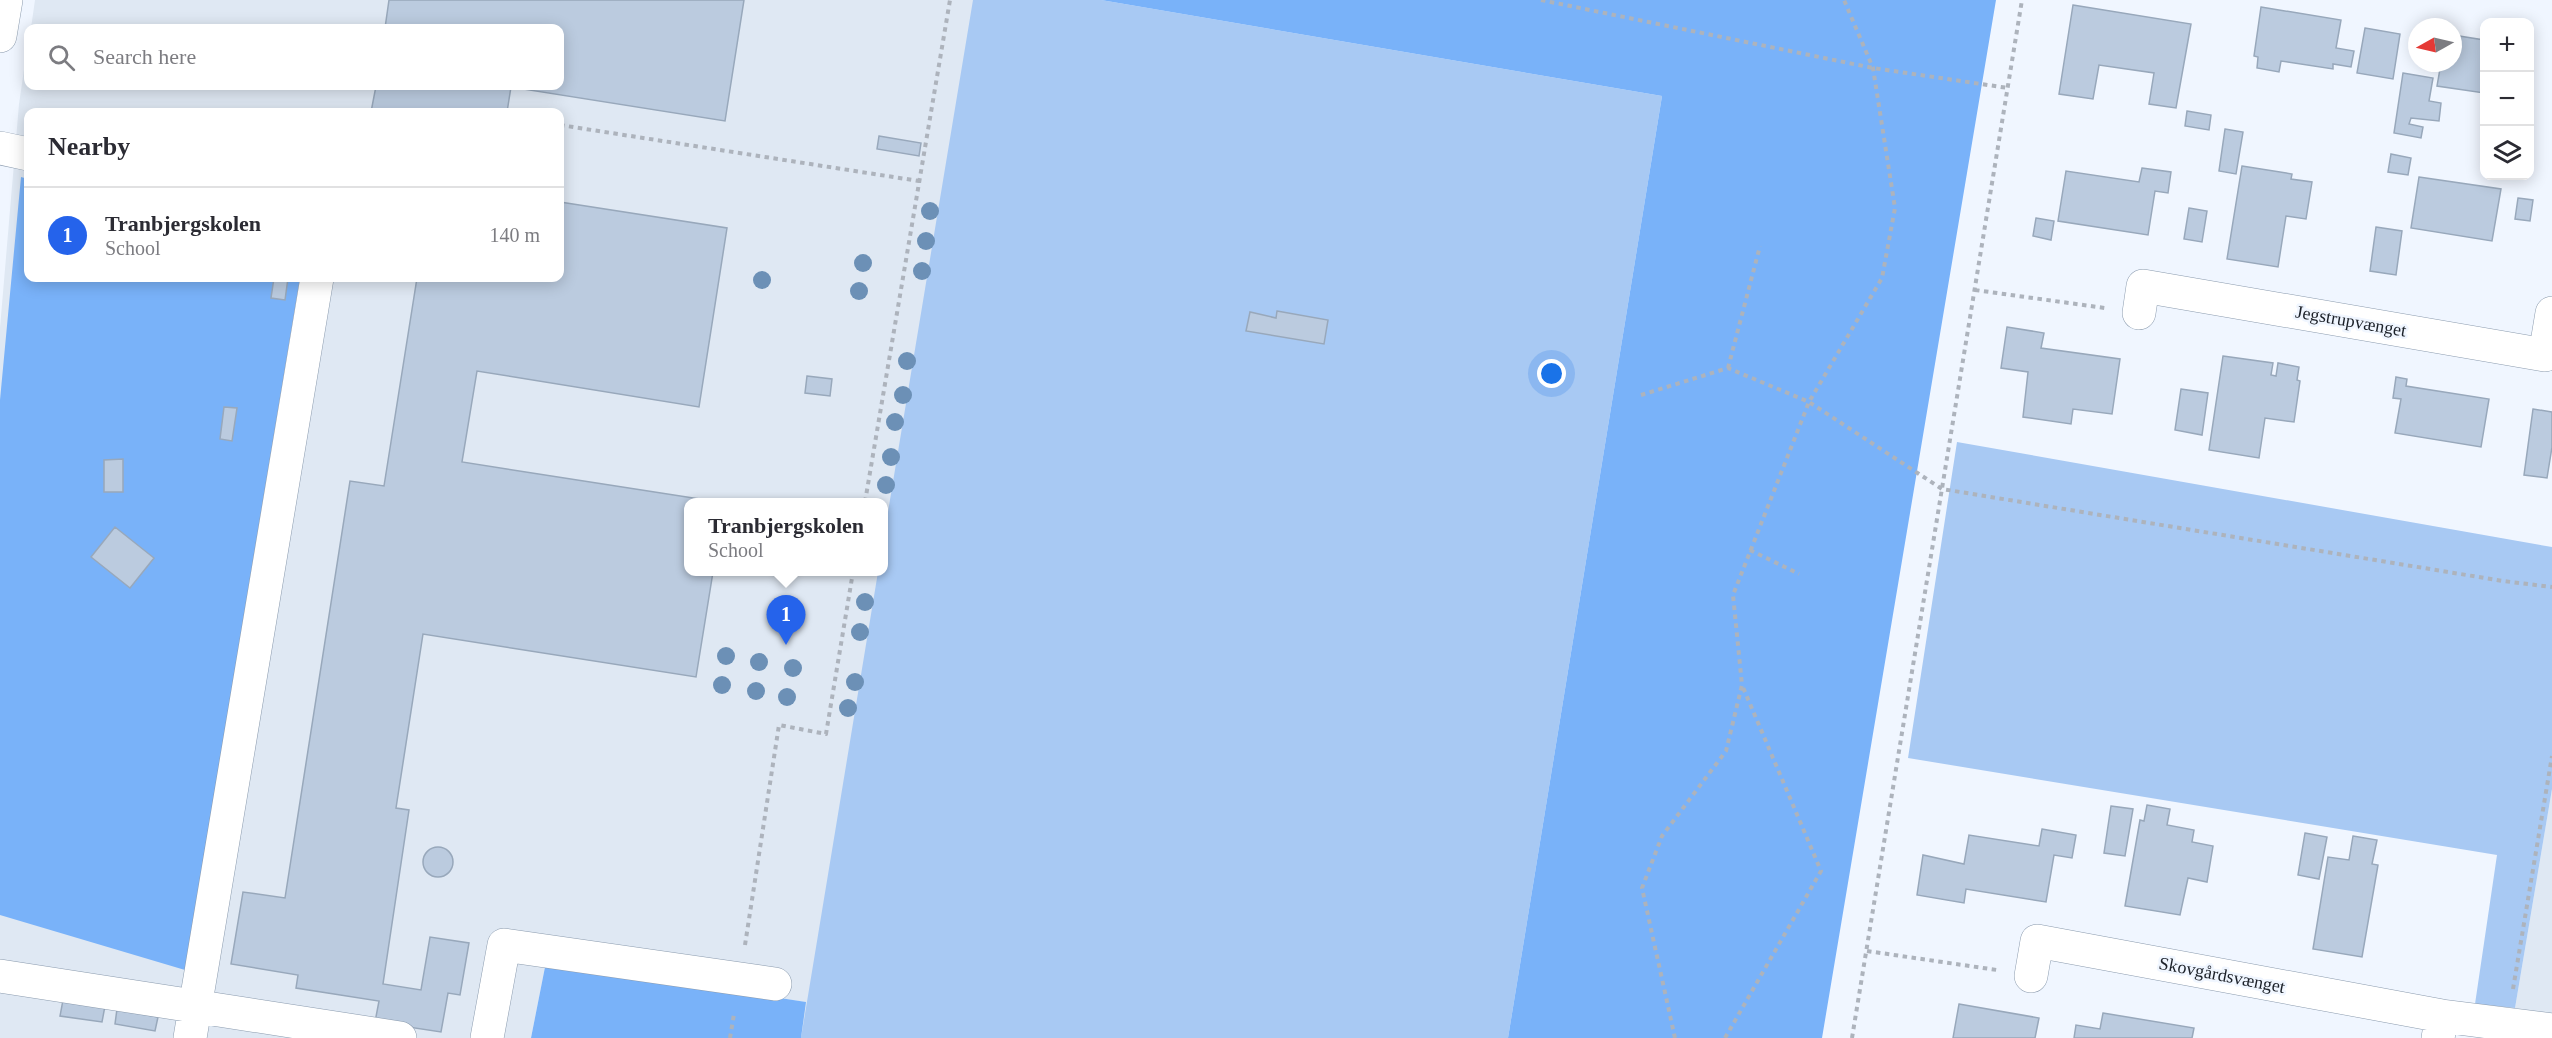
<!DOCTYPE html>
<meta charset="utf-8">
<style>
:root{--surface:#fff;--page:#f7f7f7;--text:#2b2b33;--muted:#7c7c81;--line:#e1e1e2;--accent:#2563eb}
body{margin:0;font-family:"Times New Roman",serif;background:var(--page);color:var(--text)}
.controls{position:absolute;right:18px;top:18px;display:grid;overflow:hidden;border-radius:12px;box-shadow:0 3px 15px #0003}
.controls button{width:54px;height:54px;display:grid;place-items:center;padding:0;border:0;border-bottom:2px solid var(--line);background:var(--surface);color:var(--text);font:30px sans-serif}
.compass{position:absolute;left:2408px;top:18px;width:54px;height:54px;border-radius:50%;background:var(--surface);box-shadow:0 3px 15px #0003;rotate:262deg}
.you{position:absolute;left:1552px;top:374px;width:21px;height:21px;margin:-15px;border:4px solid #fff;border-radius:50%;background:#1a73e8;box-shadow:0 0 0 9px #1a73e833}
.badge{display:grid;place-items:center;width:39px;height:39px;border-radius:50%;background:var(--accent);color:#fff;font-size:20px;font-weight:700}
.pin{position:absolute;translate:-50% -50px;filter:drop-shadow(0 2px 3px #0008)}
.pin::after{content:'';position:absolute;top:32px;width:21px;height:18px;background:inherit;clip-path:polygon(0 0,100% 0,50% 100%)}
.popup{position:absolute;left:684px;top:498px;width:204px;height:78px;box-sizing:border-box;display:grid;place-content:center;border-radius:12px;background:var(--surface);filter:drop-shadow(0 2px 4px #0005);font-size:20px;white-space:nowrap;color:var(--muted)}
.popup b{font-size:22px;color:var(--text)}
.popup::after{content:'';position:absolute;left:50%;top:100%;margin-left:-12px;border:12px solid transparent;border-top-color:var(--surface)}
.list{margin:0;padding:0;list-style:none}
h2{display:flex;justify-content:space-between;align-items:center;height:78px;margin:0;padding:0 24px;font-size:26px}
h2 small{font-size:20px;font-weight:400;color:var(--muted)}
.list li{display:grid;grid-template-columns:39px 1fr auto;gap:18px;align-items:center;box-sizing:border-box;height:96px;padding:0 24px;border-top:2px solid var(--line)}
.list b{display:block;font-size:22px;white-space:nowrap}
.list p{margin:0;font-size:20px;white-space:nowrap;color:var(--muted)}
.list em{font-size:20px;font-style:normal;color:var(--muted)}
.icon{flex:none;width:33px;height:33px;fill:none;stroke:currentColor;stroke-width:2;stroke-linecap:round;stroke-linejoin:round}
.map{position:relative;flex:none;width:2552px;height:1038px;overflow:hidden}
.search{position:absolute;background:var(--surface);box-shadow:0 3px 15px #0003;left:24px;top:24px;width:540px;height:66px;display:flex;align-items:center;gap:15px;box-sizing:border-box;padding:0 21px;border-radius:12px;color:var(--muted);font-size:22px}
.panel{position:absolute;background:var(--surface);box-shadow:0 3px 15px #0003;left:24px;top:108px;width:540px;height:174px;border-radius:12px}
.map>svg:first-child{display:block}
.built{fill:#dfe8f3;fill-rule:evenodd}
.green{fill:#a8c9f3}
.forest{fill:#79b2f9}
.building{fill:#bbcbdf;stroke:#98a8bb;stroke-width:1.5}
.lines{fill:none;stroke-linecap:round;stroke-linejoin:round}
.minor-casing{stroke:#8b9bae;stroke-width:34}
.path{stroke:#adb3bc;stroke-width:4;stroke-dasharray:4.5 4.5;stroke-linecap:butt}
.minor{stroke:#fff;stroke-width:33}
.tree{fill:#6c90b6}
.labels{text-anchor:middle;stroke-width:5;stroke-linejoin:round;paint-order:stroke}
.street-label{font-size:18px;fill:#1b2028;stroke:#f0f6ff}
</style>
<div class="map">
<svg width="2552" height="1038" viewBox="0 0 2552 1038">
<rect width="100%" height="100%" fill="#f0f6ff"/>
<!-- built -->
<path class="built" d="M35,0H1101L1508,1038H801L805,1002L546,962L531,1038H0V328L19,104L28,42V86H560V28H31ZM28,112H560V278H28ZM688,502H884V572H688Z
M2552,789V1014L2515,1008Z"/>
<!-- green -->
<path class="green" d="M973,0H1101L1662,96L1508,1038H801L878,572H884V536Z
M1957,442L2552,547V789L2515,1008L2475,1004L2497,855L1908,758Z"/>
<!-- forest -->
<path class="forest" d="M1101,0H1996L1822,1038H1508L1662,96Z
M21,177L28,179V278H300L185,970L0,915V400Z
M546,962L806,1002L801,1038H531Z"/>
<!-- building -->
<path class="building" d="M389,0H744L725,121L511,87L507,112H371L376,86H560V28H385Z
M2073,5L2191,24L2176,108L2149,104L2154,73L2099,65L2093,99L2059,94Z
M2261,7L2341,20L2336,48L2354,51L2351,67L2333,64V69L2281,61L2279,72L2257,68L2258,57L2254,56Z
M2365,28L2400,34L2393,79L2357,73Z
M2453,35L2484,40V93L2437,86L2441,63H2453Z
M2403,73L2433,78L2429,101L2441,103L2439,121L2411,118L2409,124L2423,127L2421,138L2394,133Z
M2187,111L2211,115L2209,130L2185,126Z
M2225,129L2243,132L2236,174L2219,171Z
M879,136L921,143L919,156L877,149Z
M2391,154L2411,158L2408,175L2388,172Z
M2242,166L2292,174L2291,179L2312,182L2306,219L2286,216L2278,267L2227,259Z
M2142,168L2171,172L2168,193L2155,191L2148,235L2058,221L2066,171L2139,182Z
M2419,177L2501,189L2492,241L2411,228Z
M2518,198L2533,200L2530,221L2515,219Z
M560,202L727,228L699,407L477,371L462,462L719,502H688V572H713L696,677L423,634L396,808L409,810L383,984L421,990L430,937L469,943L460,995L448,993L441,1032L375,1022L379,1001L296,988L298,975L231,964L243,892L285,898L350,481L384,486L417,278H560Z
M2189,208L2207,211L2202,242L2184,239Z
M2036,218L2054,221L2051,240L2033,236Z
M2376,227L2402,231L2396,275L2370,271Z
M274,278H288L285,300L271,298Z
M1277,311L1328,320L1324,344L1246,331L1250,312L1276,318Z
M2007,327L2044,333L2041,348L2120,359L2112,414L2073,409L2071,424L2023,417L2028,372L2001,368Z
M2223,356L2273,363L2271,375L2276,376L2278,363L2299,367L2297,380L2300,381L2294,422L2265,418L2259,458L2209,450Z
M807,376L832,379L830,396L805,393Z
M2396,377L2407,379L2406,386L2489,399L2481,447L2395,433L2401,399L2393,398Z
M2181,389L2208,393L2202,435L2175,430Z
M224,407L237,408L232,441L220,439Z
M2533,409L2552,412V447L2547,478L2524,475Z
M123,459V492H104V460Z
M115,527L154,558L130,588L91,557Z
M2147,805L2170,809L2167,825L2194,830L2192,842L2213,846L2207,882L2188,878L2180,915L2125,906L2140,820L2144,821Z
M2111,806L2133,809L2125,856L2104,853Z
M2042,829L2076,835L2072,858L2054,855L2046,902L1966,889L1964,903L1917,895L1923,855L1964,864L1969,835L2039,846Z
M2305,833L2327,837L2319,879L2298,875Z
M2353,836L2377,840L2372,864L2378,865L2362,957L2313,949L2328,857L2349,860Z
M423 862a15 15 0 1 1 30 0a15 15 0 1 1-30 0Z
M63,1000L105,1006L102,1022L60,1016Z
M1959,1004L2039,1018L2035,1038H1953Z
M117,1009L158,1017L155,1031L115,1024Z
M2103,1013L2194,1028L2192,1038H2074L2076,1025L2100,1029Z"/>
<g class="lines">
<!-- minor casing -->
<g class="minor-casing">
<path id="minor" d="M0,36L6,0
M0,148L28,154
M2139,313L2143,286L2545,355L2552,313
M0,976L400,1038
M2031,976L2037,941L2442,1016L2438,1038
M2442,1016L2552,1030
M190,1038L317,278
M487,1038L504,945L775,984"/>
</g>
<!-- path -->
<path class="path" d="M1541,0L1873,68L2008,88
M560,125L919,181
M1975,290L2105,308
M1728,368L1760,246
M1641,395L1728,368L1809,402L1942,489L2503,581L2552,587
M865,502L950,0
M1750,550L1799,574
M745,945L779,725L826,734L853,572
M1867,951L1997,970
M2513,989L2552,756
M730,1038L734,1014
M1675,1038L1642,888L1662,836L1726,751L1742,685L1733,595L1809,402L1882,278L1895,208L1873,68L1844,0
M1725,1038L1821,871L1742,685
M1852,1038L2022,0"/>
<!-- minor -->
<use href="#minor" class="minor"/>
</g>
<!-- trees -->
<g class="tree">
<circle cx="930" cy="211" r="9"/>
<circle cx="926" cy="241" r="9"/>
<circle cx="863" cy="263" r="9"/>
<circle cx="922" cy="271" r="9"/>
<circle cx="762" cy="280" r="9"/>
<circle cx="859" cy="291" r="9"/>
<circle cx="907" cy="361" r="9"/>
<circle cx="903" cy="395" r="9"/>
<circle cx="895" cy="422" r="9"/>
<circle cx="891" cy="457" r="9"/>
<circle cx="886" cy="485" r="9"/>
<circle cx="865" cy="602" r="9"/>
<circle cx="860" cy="632" r="9"/>
<circle cx="726" cy="656" r="9"/>
<circle cx="759" cy="662" r="9"/>
<circle cx="793" cy="668" r="9"/>
<circle cx="855" cy="682" r="9"/>
<circle cx="722" cy="685" r="9"/>
<circle cx="756" cy="691" r="9"/>
<circle cx="787" cy="697" r="9"/>
<circle cx="848" cy="708" r="9"/>
</g>
<g class="labels">
<!-- street labels -->
<g class="street-label">
<text transform="translate(2351 321) rotate(10)" y="6">Jegstrupvænget</text>
<text transform="translate(2222 975) rotate(11)" y="6">Skovgårdsvænget</text>
</g>
</g>
</svg>
<div class="controls">
<button>+</button>
<button>−</button>
<button><svg class="icon" aria-label="layers" viewBox="0 0 24 24"><path d="M12 4l9 5-9 5-9-5zM3 14l9 5 9-5"/></svg></button>
</div>
<svg class="compass" viewBox="-18 -18 36 36"><path d="M0-13l5 13h-10z" fill="#e53935"/><path d="M0 13l5-13h-10z" fill="#7c7c81"/></svg>
<div class="you"></div>
<div class="pin badge" style="left:786px;top:645px">1</div>
<div class="popup"><b>Tranbjergskolen</b>School</div>
<div class="search"><svg class="icon" aria-label="search" viewBox="0 0 24 24"><circle cx="10" cy="10" r="6"/><path d="M15 15l6 6"/></svg>Search here</div>
<section class="panel">
<h2>Nearby<small></small></h2>
<ul class="list">
<li><span class="badge">1</span><div><b>Tranbjergskolen</b><p>School</p></div><em>140 m</em></li>
</ul>
</section>
</div>
